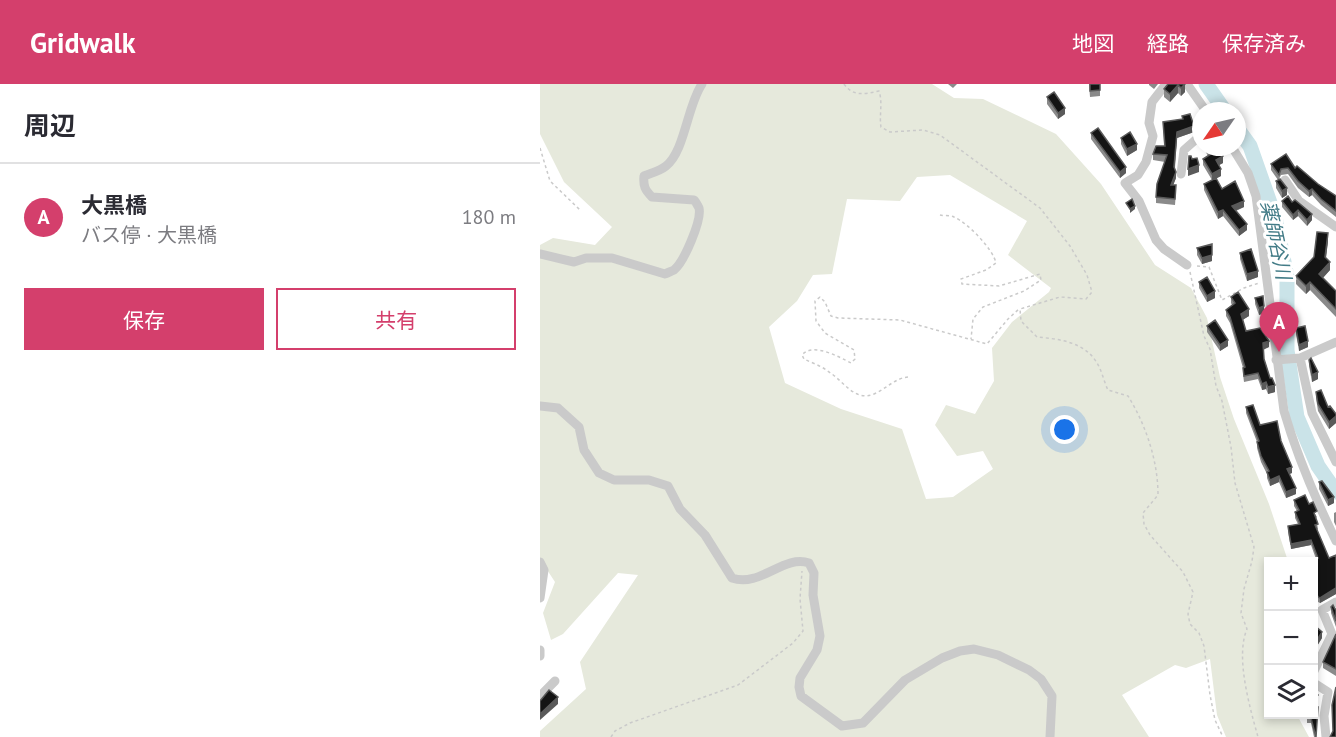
<!DOCTYPE html>
<html lang="ja">
<meta charset="utf-8">
<style>
:root{--surface:#fff;--page:#f2f2f3;--text:#2b2b33;--muted:#7c7c81;--line:#e1e1e2;--accent:#d43f6c}
body{margin:0;font-family:"PT Sans","Noto Sans JP",sans-serif;background:var(--page);color:var(--text)}
.controls{position:absolute;right:18px;bottom:18px;display:grid;overflow:hidden;border-radius:0px;box-shadow:0 3px 9px #0003}
.controls button{width:54px;height:54px;display:grid;place-items:center;padding:0;border:0;border-bottom:2px solid var(--line);background:var(--surface);color:var(--text);font:30px sans-serif}
.compass{position:absolute;left:652px;top:18px;width:54px;height:54px;border-radius:50%;background:var(--surface);box-shadow:0 3px 9px #0003;rotate:236deg}
.you{position:absolute;left:525px;top:346px;width:21px;height:21px;margin:-15px;border:4px solid #fff;border-radius:50%;background:#1a73e8;box-shadow:0 0 0 9px #1a73e833}
.badge{display:grid;place-items:center;width:39px;height:39px;border-radius:50%;background:var(--accent);color:#fff;font-size:20px;font-weight:700}
.pin{position:absolute;translate:-50% -50px;filter:drop-shadow(0 2px 3px #0008)}
.pin::after{content:'';position:absolute;top:32px;width:21px;height:18px;background:inherit;clip-path:polygon(0 0,100% 0,50% 100%)}
.list{margin:0;padding:0;list-style:none}
h2{display:flex;justify-content:space-between;align-items:center;height:78px;margin:0;padding:0 24px;font-size:26px}
h2 small{font-size:20px;font-weight:400;color:var(--muted)}
.list li{display:grid;grid-template-columns:39px 1fr auto;gap:18px;align-items:center;box-sizing:border-box;height:108px;padding:0 24px;border-top:2px solid var(--line)}
.list b{display:block;font-size:22px;white-space:nowrap}
.list p{margin:0;font-size:20px;white-space:nowrap;color:var(--muted)}
.list em{font-size:20px;font-style:normal;color:var(--muted)}
.actions{display:flex;gap:12px;padding:18px 24px}
.actions a{flex:1;padding:14px 0;border:2px solid var(--accent);border-radius:0px;text-align:center;font-size:21px;color:var(--accent)}
.actions .main{background:var(--accent);color:#fff}
.icon{flex:none;width:33px;height:33px;fill:none;stroke:currentColor;stroke-width:2;stroke-linecap:round;stroke-linejoin:round}
.map{position:relative;flex:none;width:796px;height:653px;overflow:hidden}
header{display:flex;align-items:center;gap:36px;box-sizing:border-box;height:84px;padding:0 30px;background:var(--accent);color:#fff}
header strong{font-size:28px}
nav{display:flex;gap:33px;margin-inline-start:auto;font-size:21px}
main{display:flex}
aside{flex:1;background:var(--surface)}
.map>svg:first-child{display:block}
.green{fill:#e6e9dc;fill-rule:evenodd}
.lines{fill:none;stroke-linecap:round;stroke-linejoin:round}
.river{stroke:#cae3e8;stroke-width:15}
.path{stroke:#cacaca;stroke-width:1.5;stroke-dasharray:3 3;stroke-linecap:butt}
.minor{stroke:#cacaca;stroke-width:9}
.wall{fill:#8a8a8a}
.shaded-wall{fill:#5a5a5a}
.building{fill:#141414;stroke:#5a5a5a;stroke-width:1.5}
.labels{text-anchor:middle;stroke-width:6;stroke-linejoin:round;paint-order:stroke}
.water-label{font-size:20px;font-style:italic;fill:#437c87;stroke:#fff}
</style>
<header>
<strong>Gridwalk</strong>
<nav><a>地図</a><a>経路</a><a>保存済み</a></nav>
</header>
<main>
<aside>
<h2>周辺<small></small></h2>
<ul class="list">
<li><span class="badge">A</span><div><b>大黒橋</b><p>バス停 · 大黒橋</p></div><em>180 m</em></li>
</ul>
<div class="actions"><a class="main">保存</a><a>共有</a></div>
</aside>
<div class="map">
<svg width="796" height="653" viewBox="0 0 796 653">
<rect width="100%" height="100%" fill="#fff"/>
<!-- green -->
<path class="green" d="M0,0H392L414,14L443,15L516,50L561,100L615,181L651,204L667,234L680,293L694,335L729,420L748,477L728,478V630L757,631L769,653H686L677,631L670,575L646,584L635,581L582,611L609,653H0V647L46,605L40,578L98,491L78,489L23,550L11,556L3,529L15,498L0,475V161L13,154L55,161L72,143L24,98L0,50ZM410,91L487,137L468,171L511,204L509,208L472,238L452,264L454,297L435,330L406,321L395,341L417,372L443,367L453,385L413,413L386,415L362,345L301,325L245,299L229,243L257,217L273,191L292,190L307,115L360,117L377,93Z"/>
<g class="lines">
<!-- river -->
<path class="river" d="M666,0L685,27
M697,44L710,62L735,133L747,193V266L757,333L778,382L796,408"/>
<!-- path -->
<path class="path" d="M304,0C313,13 325,10 339,7C343,18 339,32 341,43L350,48L383,46L400,51L500,124L530,162L547,191L552,208L546,215L520,213L480,225L481,237L497,253C519,255 545,258 557,279C562,287 564,298 568,306L588,312C606,341 618,377 618,411L603,429L604,440L610,451L643,488L653,508L648,530L650,540L659,549L664,562L670,611L675,636L683,653
M0,64L10,97L40,126
M400,131C404,132 410,131 414,133C428,139 453,165 456,179L446,186L421,195L422,200L459,202L500,190L501,196L484,207L443,223L433,235L431,255
M657,182L669,183L682,216L704,204L719,199
M650,188L664,252L670,265L676,302L682,317L691,363L695,399L714,463L712,477L704,505L701,529L707,545C695,573 710,624 718,653
M368,293C355,294 346,305 334,310C314,318 304,297 289,288C282,282 272,279 264,275L262,271C273,258 299,273 311,279L315,275L314,266L285,249L276,237L275,217L280,213L285,218L291,232L298,234L360,236L447,260L468,235L479,225
M71,653L75,647L90,639L198,601L253,559L263,547L260,515L262,487"/>
<!-- minor -->
<path class="minor" d="M626,0L612,18L609,39L613,52L606,78L598,91L585,99L599,117L616,156L624,165L647,181
M647,0L666,27
M692,63L708,89L716,112L744,327C757,372 775,414 796,457
M641,90L644,66L661,51
M745,96L759,117L796,143
M0,170L34,178L46,174H72L125,190C127,189 132,187 134,186C144,178 162,136 159,124C158,122 155,117 154,116L112,113C105,106 103,102 104,92C111,89 120,87 126,82C145,67 147,22 162,0
M760,274L772,329L796,378
M736,276L760,274L796,258
M0,322L18,324L39,343L44,366L59,389L74,396H109L128,402L140,425L165,451L192,494C220,504 244,470 269,479L274,489L273,511L280,552L277,566L260,594L259,603L261,612L302,642L323,639L365,596L402,574L420,567L434,565L458,571L489,586L501,595L512,612L510,653
M0,478L4,486L0,514
M0,566V572
M774,587L792,550L782,526L796,518
M774,599L788,608L784,632L786,653
M0,612L15,597"/>
</g>
<!-- wall -->
<path class="wall" d="M408,0H417L413,4Z
M549,0H560V12L550,13Z
M609,0H618L614,5L609,1Z
M628,0H645V8L641,12L638,9L630,18L624,13V5Z
M507,13L525,30L518,35L507,20Z
M642,32L654,48L637,54L635,84L636,94L633,101L636,108L635,121L616,119V113L625,78L613,76V70L624,62L623,38L642,35Z
M551,49L586,89L580,94L551,55Z
M581,54L597,66L587,72L581,60Z
M663,63H678L683,79L678,81L681,92L676,94L682,105L704,123L696,127L707,146L699,152L683,132L678,135L664,106V100L672,96L663,81V75L668,72Z
M731,80L755,84L796,112V133L781,121L772,111L769,113L758,104L748,90L741,91L739,95L747,111L742,114L736,104V97L738,96L731,86Z
M742,117L752,118L772,136L767,142L758,132L753,136L742,123Z
M788,157L786,174L790,186L783,194L796,207V233L770,206L766,210L756,200V192Z
M657,164L672,177L662,180L657,171Z
M700,169L718,193L707,197L700,175Z
M659,198L675,214L667,218L659,204Z
M691,213L709,232L702,236L706,247L729,263L723,265L724,275L735,308L728,310L726,305L722,306L718,295L704,298L703,290V284L690,239L686,232V226L692,221L691,219Z
M715,214L724,229L719,231L715,220Z
M667,242L688,262L680,267L667,248Z
M756,244L768,263L759,267L756,250Z
M769,276L778,295L772,298L769,282Z
M776,308L788,323L796,330V339L789,345L778,327L776,314Z
M706,323L720,341L741,357L752,389L749,390L756,410L746,414L739,398L730,402L727,394V390L721,378L717,364V358L706,329Z
M779,398L794,419L788,422L779,405Z
M754,416L769,420L777,433L776,434L778,445L777,446L789,474L796,471V510L780,519L778,518L774,509V477L776,475L771,461L751,465L748,448V442L758,440L755,434V428L757,427L754,422Z
M796,428V442L794,438V429Z
M791,523L795,525H796V543L791,529Z
M774,541L782,554L777,562L774,560Z
M796,550V592L783,584V578Z
M767,630H774L776,653H774L771,639H767Z"/>
<!-- shaded-wall -->
<path class="shaded-wall" d="M645,0V8L641,12V4Z
M638,1V9L630,18V10Z
M525,24V30L518,35V29Z
M654,42V48L637,54L634,89L637,48Z
M597,60V66L587,72V65Z
M683,72V79L676,83V76Z
M659,81V88L648,92V85Z
M586,83V89L580,94V88Z
M681,85V92L672,97V90Z
M636,88V94L631,107V101Z
M747,104V111L742,114V107Z
M772,105V111L769,113V107Z
M704,117V123L692,128V122Z
M595,122V125L590,129V125Z
M683,126V132L678,135V128Z
M758,126V132L753,136V131Z
M772,130V136L767,142V136Z
M707,140V146L699,152V146Z
M788,149V157L785,181V173Z
M672,160V177L662,180V174Z
M790,178V186L779,198V190Z
M718,187V193L707,197V190Z
M770,198V206L766,210V202Z
M675,207V214L667,218V212Z
M724,222V229L719,231V224Z
M709,225V232L701,237V230Z
M688,256V262L680,267V261Z
M729,257V263L723,266V259Z
M768,257V263L759,267V261Z
M778,288V295L772,298V291Z
M726,298V305L722,306V300Z
M735,301V308L728,310V303Z
M796,332V339L789,345V338Z
M752,383V389L747,391V385Z
M739,392V398L730,402V396Z
M756,404V410L746,414V408Z
M794,413V419L788,422V416Z
M771,456V461L751,465V460Z
M796,504V510L780,519V514Z
M782,548V554L777,562V556Z
M778,611V618L774,621V615Z
M18,613V620L0,636V630Z"/>
<!-- building -->
<path class="building" d="M550,0H560V6L550,7Z
M628,0H645L641,4L638,1L630,10L624,5Z
M514,8L525,24L518,29L507,13Z
M650,30L654,42L637,48L634,83L636,88L631,101H636L635,115L616,113L617,100L627,71L613,70L616,62H625L623,38L643,35L642,32Z
M558,44L586,83L580,88L551,49Z
M590,48L597,60L587,65L581,54Z
M667,63H678L683,72L676,76L681,85L672,90L663,75L671,70Z
M746,70L755,84L757,82L778,100L796,112V127L781,115L772,105L769,107L758,97L748,84L741,85L739,91L731,80Z
M649,72H651L652,75L657,74L659,81L648,85Z
M676,94L682,105L695,97L704,117L692,122L707,140L699,146L683,126L678,128L664,100Z
M740,95L747,104L742,107L736,97Z
M748,112L752,118L755,116L772,130L767,136L758,126L753,131L742,117Z
M592,115L595,122L590,125L586,119Z
M777,148L788,149L785,173L790,178L779,190L796,207V225L770,198L766,202L756,192L774,173Z
M672,160V171L662,174L657,164Z
M711,165L718,187L707,190L700,169Z
M667,193L675,207L667,212L659,198Z
M698,208L709,225L701,230L706,247L720,244L729,257L723,259L724,275L730,294H732L735,301L728,303L726,298L722,300L718,289L704,292L703,284L705,283L690,233L686,226L695,219L691,213Z
M723,212L724,222L719,224L715,214Z
M675,236L688,256L680,261L667,242Z
M765,242L768,257L759,261L756,244Z
M771,274L778,288L772,291L769,276Z
M781,306L788,323L790,322L796,330V332L789,338L778,320L776,308Z
M713,321L720,341L737,337L741,357L752,383L747,385L756,404L746,408L739,392L730,396L727,388L729,387L721,372L717,358L719,357L706,323Z
M782,397L794,413L788,416L779,398Z
M765,411L769,420L773,418L777,427L774,429L778,440L775,441L789,474L796,471V504L780,514L778,513L774,503V477H771L778,474L771,456L751,460L748,442L760,440L755,428L759,426L754,416Z
M793,521L795,525H796V537L791,523Z
M774,541L782,548L777,556L774,553Z
M796,550V585L783,578Z
M796,603V653H790L793,647L792,621Z
M9,606L18,613L0,630V617Z
M774,607L778,611L774,615Z
M774,623H778L776,653L771,634L767,633V630H774Z"/>
<g class="labels">
<!-- water labels -->
<g class="water-label">
<text transform="translate(736 156) rotate(78)" y="7">薬師谷川</text>
</g>
</g>
</svg>
<div class="controls">
<button>+</button>
<button>−</button>
<button><svg class="icon" aria-label="layers" viewBox="0 0 24 24"><path d="M12 4l9 5-9 5-9-5zM3 14l9 5 9-5"/></svg></button>
</div>
<svg class="compass" viewBox="-18 -18 36 36"><path d="M0-13l5 13h-10z" fill="#e53935"/><path d="M0 13l5-13h-10z" fill="#7c7c81"/></svg>
<div class="you"></div>
<div class="pin badge" style="left:739px;top:268px">A</div>
</div>
</main>
